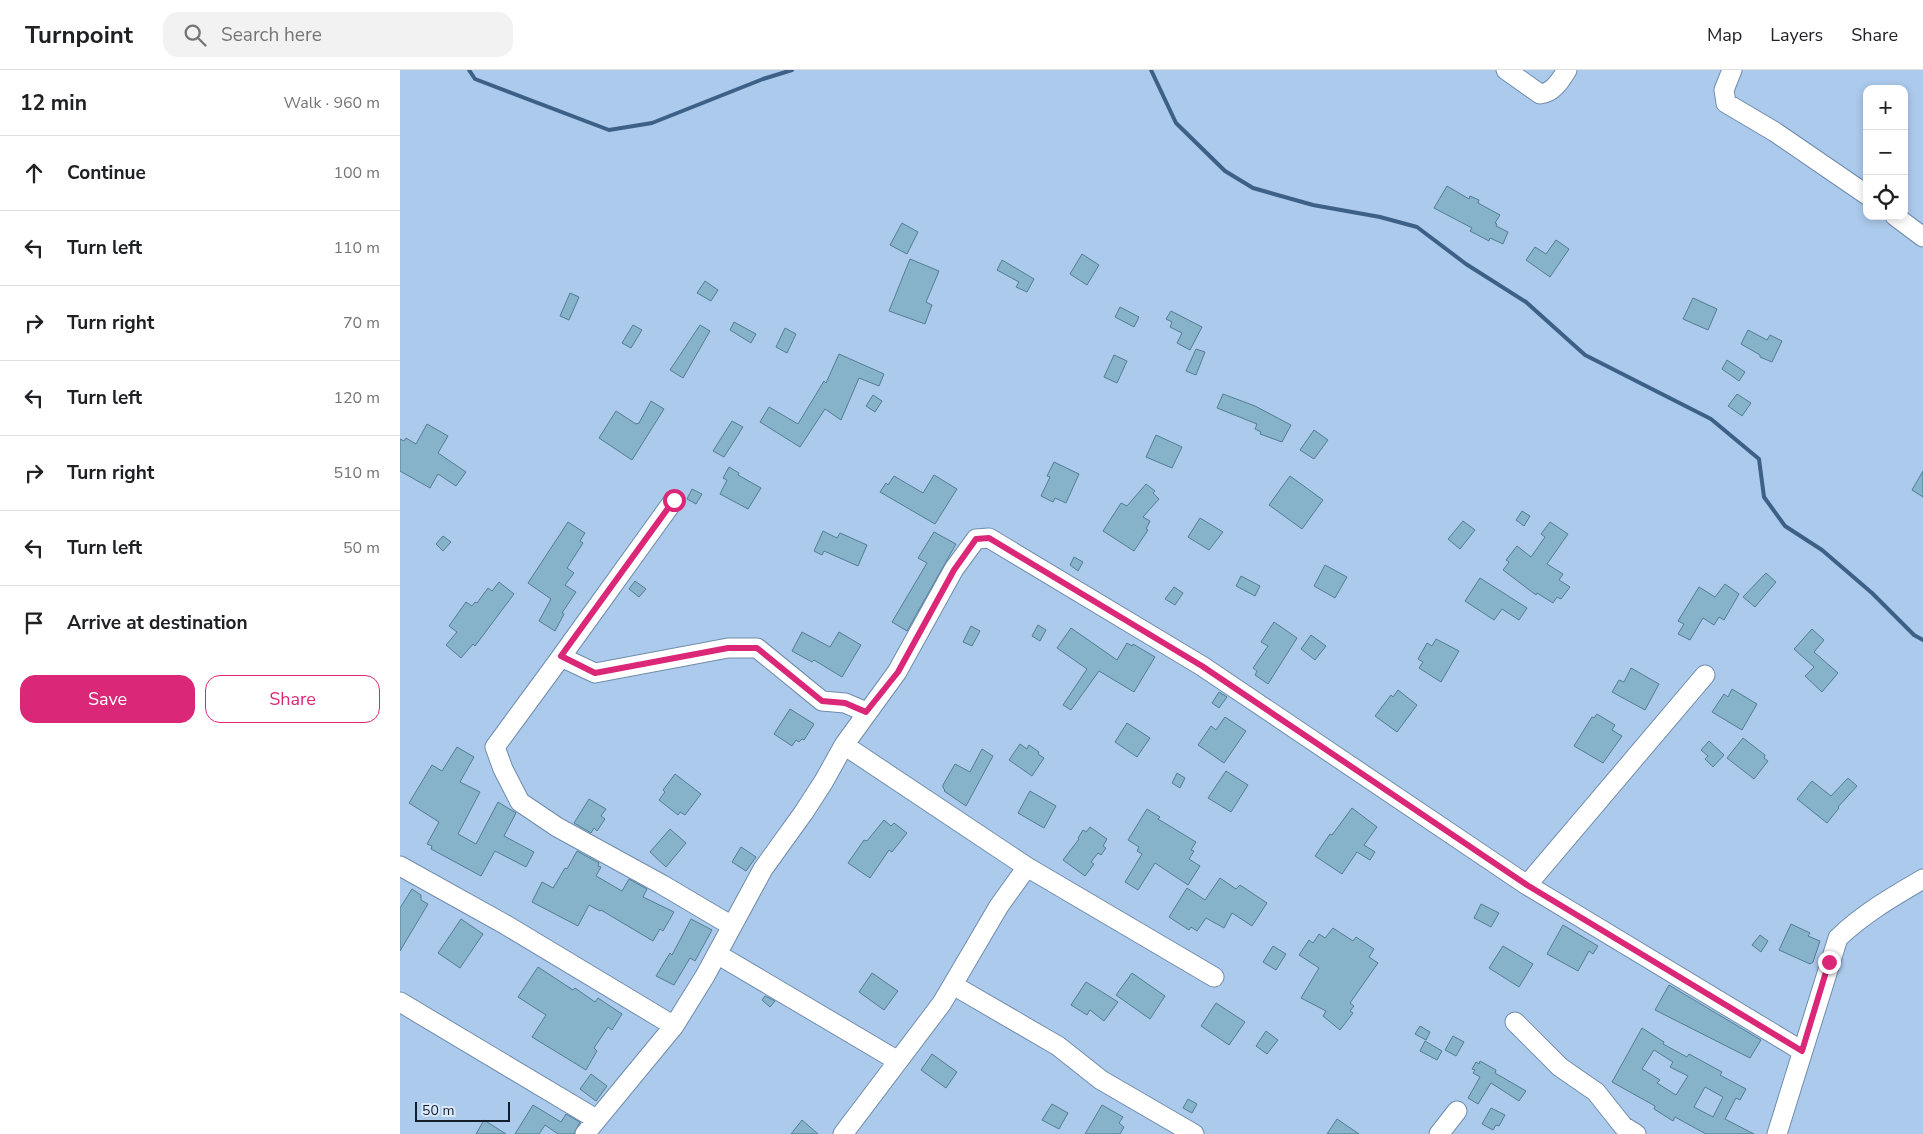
<!DOCTYPE html>
<meta charset="utf-8">
<style>
:root{--surface:#fff;--page:#f2f2f2;--text:#202124;--muted:#757577;--line:#e0e0e0;--accent:#db2777}
body{margin:0;font-family:"Nunito Sans",sans-serif;background:var(--page);color:var(--text)}
.controls{position:absolute;right:15px;top:15px;display:grid;overflow:hidden;border-radius:10px;box-shadow:0 2px 8px #0003}
.controls button{width:45px;height:45px;display:grid;place-items:center;padding:0;border:0;border-bottom:1px solid var(--line);background:var(--surface);color:var(--text);font:25px sans-serif}
.scale{position:absolute;left:15px;bottom:12px;width:95px;box-sizing:border-box;padding-left:5px;border:2px solid #121e2a;border-top:0;font-size:14px;line-height:18px;white-space:nowrap;color:#121e2a;-webkit-text-stroke:4px #dae9fb;paint-order:stroke}
.stop{position:absolute;width:15px;height:15px;margin:-11px;border:4px solid #db2777;border-radius:50%;background:#fff}
.stop.end{background:#db2777;border-color:#fff;box-shadow:0 1px 5px #0008}
.list{margin:0;padding:0;list-style:none}
h2{display:flex;justify-content:space-between;align-items:center;height:65px;margin:0;padding:0 20px;font-size:21px}
h2 small{font-size:16px;font-weight:400;color:var(--muted)}
.list li{display:grid;grid-template-columns:32px 1fr auto;gap:15px;align-items:center;box-sizing:border-box;height:75px;padding:0 20px;border-top:1px solid var(--line)}
.list b{display:block;font-size:19px;white-space:nowrap}
.list em{font-size:16px;font-style:normal;color:var(--muted)}
.actions{display:flex;gap:10px;padding:15px 20px}
.actions a{flex:1;padding:11px 0;border:1px solid var(--accent);border-radius:15px;text-align:center;font-size:18px;color:var(--accent)}
.actions .main{background:var(--accent);color:#fff}
.icon{flex:none;width:28px;height:28px;fill:none;stroke:currentColor;stroke-width:2;stroke-linecap:round;stroke-linejoin:round}
.map{position:relative;flex:none;width:1523px;height:1064px;overflow:hidden}
header{display:flex;align-items:center;gap:30px;box-sizing:border-box;height:70px;padding:0 25px;background:var(--surface);border-bottom:1px solid var(--line)}
header strong{font-size:24px}
nav{display:flex;gap:28px;margin-inline-start:auto;font-size:18px}
.search{width:350px;height:45px;background:var(--page);display:flex;align-items:center;gap:12px;box-sizing:border-box;padding:0 18px;border-radius:15px;color:var(--muted);font-size:19px}
main{display:flex}
aside{flex:1;background:var(--surface)}
.map>svg:first-child{display:block}
.lines{fill:none;stroke-linecap:round;stroke-linejoin:round}
.stream{stroke:#3d6086;stroke-width:4}
.building{fill:#86b3ca;stroke:#527d93;fill-rule:evenodd}
.minor-casing{stroke:#708cac;stroke-width:21}
.minor{stroke:#fff;stroke-width:19}
.route{stroke:#db2777;stroke-width:6}
</style>
<header>
<strong>Turnpoint</strong>
<div class="search"><svg class="icon" aria-label="search" viewBox="0 0 24 24"><circle cx="10" cy="10" r="6"/><path d="M15 15l6 6"/></svg>Search here</div>
<nav><a>Map</a><a>Layers</a><a>Share</a></nav>
</header>
<main>
<aside>
<h2>12 min<small>Walk · 960 m</small></h2>
<ul class="list">
<li><svg class="icon" aria-label="ahead" viewBox="0 0 24 24"><path d="M12 20V5M6 11l6-6 6 6"/></svg><div><b>Continue</b></div><em>100 m</em></li>
<li><svg class="icon" aria-label="left" viewBox="0 0 24 24"><path d="M17 20v-9H6M10 6l-5 5 5 5"/></svg><div><b>Turn left</b></div><em>110 m</em></li>
<li><svg class="icon" aria-label="right" viewBox="0 0 24 24"><path d="M7 20v-9h11M14 6l5 5-5 5"/></svg><div><b>Turn right</b></div><em>70 m</em></li>
<li><svg class="icon" aria-label="left" viewBox="0 0 24 24"><path d="M17 20v-9H6M10 6l-5 5 5 5"/></svg><div><b>Turn left</b></div><em>120 m</em></li>
<li><svg class="icon" aria-label="right" viewBox="0 0 24 24"><path d="M7 20v-9h11M14 6l5 5-5 5"/></svg><div><b>Turn right</b></div><em>510 m</em></li>
<li><svg class="icon" aria-label="left" viewBox="0 0 24 24"><path d="M17 20v-9H6M10 6l-5 5 5 5"/></svg><div><b>Turn left</b></div><em>50 m</em></li>
<li><svg class="icon" aria-label="arrive" viewBox="0 0 24 24"><path d="M6 21V4h12l-3 4 3 4H6"/></svg><div><b>Arrive at destination</b></div></li>
</ul>
<div class="actions"><a class="main">Save</a><a>Share</a></div>
</aside>
<div class="map">
<svg width="1523" height="1064" viewBox="0 0 1523 1064">
<rect width="100%" height="100%" fill="#accaec"/>
<g class="lines">
<!-- stream -->
<path class="stream" d="M69,0L75,9L209,60L252,53L363,9L392,0
M751,0L776,53L825,101L853,118L913,135L980,147L1017,157L1066,194L1126,232L1185,285L1311,349L1359,389L1364,427L1385,456L1422,480L1472,523L1514,565L1523,570"/>
</g>
<!-- building -->
<path class="building" d="M1047,116L1069,129L1070,126L1079,130L1078,133L1100,145L1095,153L1097,154L1096,156L1108,162L1103,174L1090,168L1089,171L1070,161L1072,158L1034,138Z
M502,153L518,162L507,184L490,175Z
M1156,170L1169,179L1150,207L1126,190L1135,177L1146,184Z
M682,184L699,195L687,215L670,204Z
M510,189L539,201L526,232L532,235L525,254L489,241Z
M602,190L634,209L627,222L616,217L619,212L597,200Z
M305,211L318,220L311,231L297,223Z
M170,223L179,227L169,250L160,246Z
M1293,228L1317,239L1308,260L1283,249Z
M720,237L739,247L734,257L715,247Z
M771,241L802,257L790,280L777,273L782,263L770,257L772,252L766,249Z
M334,252L356,264L351,273L330,260Z
M233,255L242,260L231,278L222,273Z
M300,255L310,261L283,308L270,300Z
M385,258L396,264L387,283L376,277Z
M1348,260L1367,270L1370,265L1382,271L1372,292L1360,287V285L1341,274Z
M796,279L805,282L796,305L786,301Z
M439,284L484,304L479,316L459,308L441,350L425,339L400,377L360,352L369,337L398,354L424,311L426,313Z
M714,285L727,291L717,313L704,307Z
M1327,290L1345,302L1339,311L1322,299Z
M823,324L855,336L891,355L882,372L860,364L861,362L855,359L857,354L817,338Z
M1337,324L1351,333L1342,346L1328,336Z
M473,325L482,331L475,342L466,336Z
M251,331L264,339L232,390L199,368L216,341L236,354L239,353Z
M332,351L343,357L324,387L313,381Z
M27,354L48,366L38,383L66,402L56,416L38,404L30,418L0,401V369L4,371L6,368L16,374Z
M914,360L928,370L914,389L900,380Z
M756,365L782,377L772,398L746,387Z
M654,392L679,404L666,433L655,428L653,432L641,426L650,407L647,406Z
M329,397L339,403L338,405L361,418L348,439L320,424L327,410L323,408Z
M1523,401V427L1512,420Z
M534,405L557,419L535,454L480,422L486,413L488,415L494,406L523,423Z
M890,406L923,430L902,459L869,435Z
M746,414L755,421L753,423L759,429L743,447L750,451L746,459L748,460L734,481L703,461L721,433L727,436Z
M292,419L302,424L296,434L287,429Z
M1122,441L1130,446L1124,456L1116,450Z
M800,448L823,462L809,480L788,467Z
M1063,451L1075,460L1060,479L1048,469Z
M168,452L185,463L180,471L183,473L167,498L174,503L165,515L176,522L162,543L164,544L155,561L139,551L151,529L128,513Z
M1150,452L1168,464L1147,494L1163,504L1159,510L1170,517L1161,529L1157,527L1153,533L1137,523L1136,525L1103,500L1109,492L1106,490L1117,476L1131,487L1145,467L1141,464Z
M423,461L437,468L440,463L467,475L458,496L424,481L422,485L414,481Z
M534,462L556,474L507,561L492,552L527,493L518,488Z
M43,466L51,472L43,481L36,474Z
M674,487L683,492L678,501L670,495Z
M925,495L947,507L935,528L914,516Z
M1366,503L1376,512L1355,537L1343,527Z
M841,506L860,516L855,526L836,516Z
M1080,508L1127,538L1119,550L1102,539L1094,550L1065,531Z
M235,511L246,519L239,527L229,519Z
M99,512L114,524L75,576L73,574L61,588L46,575L57,562L49,556L66,532L72,536L75,532L77,533L88,518L92,521Z
M1325,514L1339,524L1324,550L1319,547L1314,555L1303,548L1290,570L1278,564L1284,554L1278,551L1299,517L1315,527Z
M774,517L783,523L775,535L765,529Z
M874,552L897,568L868,614L855,605L857,601L853,598L868,576L861,572Z
M638,555L646,560L640,571L632,566Z
M571,556L580,561L572,576L563,572Z
M671,558L717,590L727,573L732,576L733,574L755,587L734,622L699,601L671,640L663,635L687,599L657,578Z
M1412,559L1424,570L1414,582L1438,603L1422,622L1405,606L1414,597L1394,579Z
M402,562L430,577L439,562L461,575L442,607L414,590L412,592L392,581Z
M911,565L926,576L915,590L901,579Z
M1036,569L1059,581L1041,612L1019,598L1023,592L1018,589L1027,573L1032,576Z
M1231,598L1259,614L1245,640L1212,622L1219,610L1224,612Z
M1332,619L1357,634L1342,660L1312,642L1324,624L1328,627Z
M998,620L1017,635L997,662L975,646L991,625L993,627Z
M819,622L827,627L819,638L812,633Z
M390,639L414,654L404,670L402,669L399,672L396,670L392,676L374,664Z
M1197,644L1215,655L1212,660L1222,666L1203,693L1174,676L1192,647L1194,648Z
M825,647L846,661L824,693L798,675L811,656L816,660Z
M727,653L750,668L737,687L715,672Z
M1343,668L1365,685L1364,688L1368,691L1354,709L1327,688Z
M1309,671L1324,685L1313,697L1305,689L1308,686L1301,680Z
M620,674L627,679L629,675L639,682L638,684L644,688L632,706L609,690Z
M57,677L74,687L60,712L80,722L58,764L76,774L98,732L116,743L104,766L134,782L126,797L95,781L81,806L31,779L32,776L27,774L39,752L9,733L32,695L42,701Z
M582,679L593,686L566,736L544,721L545,720L543,718V715L555,694L570,702Z
M826,701L848,715L831,742L808,728Z
M777,703L785,708L780,718L772,713Z
M275,704L301,724L285,745L280,742L278,745L259,730L265,722L263,720Z
M1448,708L1457,716L1438,737L1439,738L1427,753L1397,729L1412,711L1431,726Z
M630,721L656,736L644,758L618,743Z
M189,729L206,739L201,746L205,749L197,761L194,758L191,763L174,753Z
M952,738L977,757L964,775L975,782L970,790L957,782L942,804L915,786L930,764L932,765Z
M747,739L760,747L758,749L796,772L791,780L794,781L789,789L800,796L788,815L755,793L738,820L725,812L742,784L737,781L739,777L728,770Z
M484,750L491,756L494,753L507,763L492,782L489,780L470,808L448,793L464,770L467,771Z
M690,757L707,769L703,776L706,778L701,785L698,783L691,792L694,794L685,806L663,790L679,769L678,768L683,760L686,762Z
M270,759L286,773L266,797L250,782Z
M341,777L356,787L346,801L332,792Z
M177,781L199,793L198,796L201,797L196,806L222,821L229,809L247,819L243,827L274,842L263,861L260,859L253,871L201,840L200,841L189,835L178,856L132,832L142,812L153,818L165,798L167,799Z
M820,808L836,819L840,815L867,833L852,856L832,843L824,858L806,848L797,861L791,857L789,860L769,847L787,818L805,830Z
M12,819L21,825V830L28,834L0,881V838Z
M1081,834L1099,843L1091,857L1074,848Z
M61,849L83,864L60,898L38,883Z
M291,849L312,860L295,891L290,888L274,915L256,906L270,883L272,885Z
M1391,854L1410,863L1408,866L1420,871L1413,892L1410,894L1379,880Z
M1163,855L1198,876L1193,884L1189,881L1178,901L1147,884Z
M933,858L953,871L956,867L974,879L969,887L978,893L950,933L954,936L950,941L953,943L940,960L923,946L926,941L901,928L919,898L899,885L909,870L913,873L919,864L925,868Z
M1360,865L1368,871L1361,882L1352,875Z
M873,876L886,884L876,900L863,892Z
M1103,876L1133,894L1119,917L1089,898Z
M138,897L173,920L175,918L195,932L198,928L222,944L212,960L208,957L194,978L197,981L186,1000L132,967L146,945L118,927Z
M472,903L498,921L484,940L459,922Z
M732,903L765,926L750,949L716,925Z
M686,912L718,932L704,951L690,940L687,945L671,935Z
M1269,915L1361,970L1350,988L1255,940Z
M365,926L375,931L370,937L362,930Z
M816,933L845,952L829,975L801,956Z
M1020,956L1030,962L1026,970L1015,964Z
M1242,958L1264,972L1263,974L1287,987L1289,984L1302,991L1322,1002L1320,1005L1346,1019L1340,1030L1336,1028L1325,1049L1354,1064H1306L1275,1047L1273,1051L1254,1039L1255,1036L1212,1012ZM1254,980L1273,992L1270,997L1288,1006L1276,1025L1257,1013L1260,1010L1242,999ZM1305,1017L1323,1027L1313,1047L1294,1037Z
M866,961L878,970L867,984L856,976Z
M1053,966L1064,972L1056,986L1045,980Z
M1025,971L1042,981L1037,990L1020,981Z
M532,984L557,1002L546,1018L521,1000Z
M1080,991L1096,1000L1095,1003L1126,1021L1119,1031L1091,1013L1078,1034L1068,1028L1080,1007L1073,1003L1075,1000L1072,999L1076,992L1079,994Z
M191,1004L207,1016L196,1031L180,1019Z
M788,1029L797,1034L792,1043L783,1038Z
M652,1034L668,1043L659,1059L642,1050Z
M133,1035L161,1052L166,1044L180,1052L174,1064H158L145,1055L139,1064H115Z
M702,1035L723,1047L719,1053L724,1057L720,1064H685Z
M1091,1038L1105,1045L1099,1056L1096,1055L1093,1060L1082,1054Z
M937,1049L959,1064H927Z
M84,1050L106,1064H76Z
M402,1050L418,1064H391Z"/>
<g class="lines">
<!-- minor casing -->
<g class="minor-casing">
<path id="minor" d="M1106,0L1140,24C1153,23 1160,11 1167,0
M1332,0L1324,20L1326,33L1375,62L1467,125
M1495,146L1523,167
M161,587L274,430
M444,675L627,797L814,907
M0,796L106,855L274,956
M1127,815L1305,605
M332,856L261,814L157,757L120,732L103,699L95,677L161,587L195,603L328,578H357L422,631L445,633L466,642
M317,884L498,991
M553,915L658,976L701,1010L794,1064
M0,932L196,1049
M1115,952L1160,997L1196,1022L1223,1056L1236,1064
M185,1064L274,956L305,906L363,799L404,742L424,711L444,675L497,602L554,499L576,469L589,468L802,596L1127,815L1402,981
M443,1064L542,933L599,836L627,797
M1039,1064L1057,1041
M1377,1064L1438,868C1463,844 1492,827 1523,809"/>
</g>
<!-- minor -->
<use href="#minor" class="minor"/>
</g>
<g class="lines">
<!-- route -->
<path class="route" d="M274,430L161,586L195,603L328,578H357L422,631L445,633L466,642L498,602L554,500L576,469L589,468L802,596L1127,815L1402,981L1429,892"/>
</g>
</svg>
<div class="controls">
<button>+</button>
<button>−</button>
<button><svg class="icon" aria-label="locate" viewBox="0 0 24 24"><circle cx="12" cy="12" r="6"/><path d="M12 2v4M12 18v4M2 12h4M18 12h4"/></svg></button>
</div>
<div class="scale">50 m</div>
<div class="stop" style="left:274px;top:430px"></div>
<div class="stop end" style="left:1429px;top:892px"></div>
</div>
</main>
